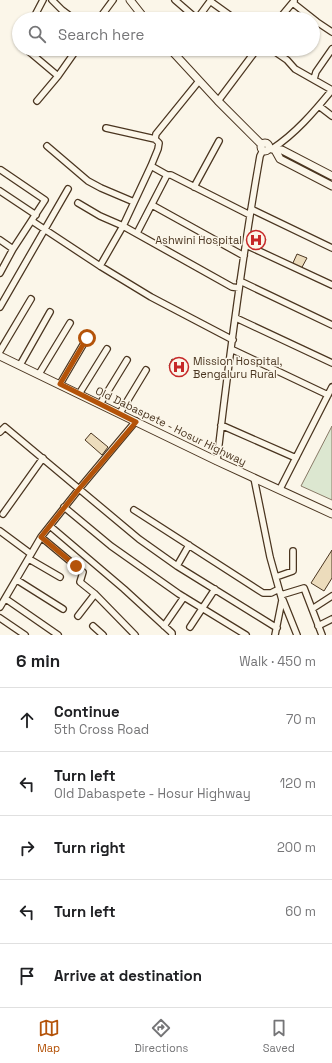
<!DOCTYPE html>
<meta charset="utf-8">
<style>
:root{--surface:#fff;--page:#f2f2f2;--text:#202124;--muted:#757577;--line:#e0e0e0;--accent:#b45309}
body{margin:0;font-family:"Space Grotesk",sans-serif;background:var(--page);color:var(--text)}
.stop{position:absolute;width:12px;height:12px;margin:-9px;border:3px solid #b45309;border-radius:50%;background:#fff}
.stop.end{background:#b45309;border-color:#fff;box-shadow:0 1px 4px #0008}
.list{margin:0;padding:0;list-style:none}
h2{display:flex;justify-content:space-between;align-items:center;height:52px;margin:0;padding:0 16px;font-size:17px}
h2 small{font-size:13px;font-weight:400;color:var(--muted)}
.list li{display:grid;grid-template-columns:26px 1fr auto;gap:12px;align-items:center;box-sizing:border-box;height:64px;padding:0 16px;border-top:1px solid var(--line)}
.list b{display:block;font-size:15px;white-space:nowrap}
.list p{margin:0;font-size:13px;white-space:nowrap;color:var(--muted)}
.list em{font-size:13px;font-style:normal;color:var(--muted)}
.icon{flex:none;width:22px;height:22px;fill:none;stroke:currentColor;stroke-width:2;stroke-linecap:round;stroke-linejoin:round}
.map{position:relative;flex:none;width:332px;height:635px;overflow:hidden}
.search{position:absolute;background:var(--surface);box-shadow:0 1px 3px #0004;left:12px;right:12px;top:12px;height:44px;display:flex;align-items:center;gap:10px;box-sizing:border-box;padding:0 14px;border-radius:22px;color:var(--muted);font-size:15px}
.sheet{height:372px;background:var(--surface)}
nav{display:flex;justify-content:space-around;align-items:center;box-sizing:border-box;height:56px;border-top:1px solid var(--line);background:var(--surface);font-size:11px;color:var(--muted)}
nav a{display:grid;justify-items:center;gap:2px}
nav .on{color:var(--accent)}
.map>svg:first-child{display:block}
.green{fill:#dce7d0;stroke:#887966}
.building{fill:#ecdcbc;stroke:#4a3520}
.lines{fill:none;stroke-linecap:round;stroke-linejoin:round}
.minor-casing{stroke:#4a3520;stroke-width:8}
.major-casing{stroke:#4a3520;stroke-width:9}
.minor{stroke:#fbf6e9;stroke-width:5.5}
.major{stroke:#fbf6e9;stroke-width:7}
.route{stroke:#b45309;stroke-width:5}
.labels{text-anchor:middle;stroke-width:3;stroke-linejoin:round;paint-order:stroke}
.poi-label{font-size:11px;fill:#4a3520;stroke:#fbf6e9;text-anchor:end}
.street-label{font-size:11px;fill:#4a3520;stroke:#fbf6e9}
</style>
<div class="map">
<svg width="332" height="635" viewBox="0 0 332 635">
<rect width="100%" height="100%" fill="#fbf6e9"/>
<!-- green -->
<path class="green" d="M332,426V500L301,486Z"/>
<!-- building -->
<path class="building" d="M256,232L266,239L259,249L249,243Z
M297,254L307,258L301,269L292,265Z
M172,359L187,365L184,372L169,366Z
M91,433L108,447L102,455L85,440Z
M332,550V578L324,591L311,583Z"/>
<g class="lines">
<!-- minor casing -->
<g class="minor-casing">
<path id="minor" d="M52,0L62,10L74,19
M175,0L197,19
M210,1L235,19
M293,3L317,22L332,32
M33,19L43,0
M99,19L113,0
M197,19L211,0
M279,19L294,1
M26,49L58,76
M271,49L287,60L295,69L332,90
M314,79L316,72L332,49
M37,101L58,76L77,49
M218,101L257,49
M319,106L332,116
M106,128L155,139L159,143L158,149L151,166L123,226L232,287L239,288
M155,139L156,134L199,81
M47,146L88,181L101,188L134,202
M272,149C295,134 314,112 332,90
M151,166L167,175H171L250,215
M194,187L219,141
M0,191L36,215
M78,203L100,216L123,226L100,266
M152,205L244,256
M251,209L332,248
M32,221L100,266L151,297L233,340
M137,233L167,175
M0,240L13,249
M246,245L332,285
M0,273L13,249L45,200L1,170
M240,281L332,325
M0,307L68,189
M236,318L332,363
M231,349L328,395
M0,351L31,299
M20,365L50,312
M39,374L70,323
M60,384L87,338
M79,394L107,349
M100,404L127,360
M120,413L146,370
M221,425L296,458
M0,432L5,427L139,539L177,566L277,628
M217,461C229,359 242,257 260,156L263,150
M254,478L270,557L282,600L275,635
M280,489L332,387
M64,507L111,546L179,594L246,635
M134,510L263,593H271L279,589
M3,514L43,458
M50,526L124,589L172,633V635
M0,531L31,554
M41,537L83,572L80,582L95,594L135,635
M29,559L60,577
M177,566L189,545
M276,577L293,571V551
M17,580L63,609
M281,595L304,588L322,635
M6,599L58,635
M283,600L297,635
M0,607L41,537L79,489L136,421
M312,609L332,596
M78,616L95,594
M0,618L25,635
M93,626L103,635
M164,626L184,597
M318,626L332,619
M190,627L215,589"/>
</g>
<!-- major casing -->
<g class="major-casing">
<path id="major" d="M130,0L145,19
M170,49L218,101L261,144
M261 147a4 4 0 1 1 8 0a4 4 0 1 1-8 0Z
M269,148L275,150H282L332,176
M275,150L280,159L332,186
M0,356L217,461L332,514"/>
</g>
<!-- minor -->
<use href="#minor" class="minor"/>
<!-- major -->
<use href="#major" class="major"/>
</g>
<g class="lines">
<!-- route -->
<path class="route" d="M76,566L41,537L79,489L136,422L60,384L87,338"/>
</g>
<!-- icons -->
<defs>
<g id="hospital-ring" transform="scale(1)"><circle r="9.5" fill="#fbf6e9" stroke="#c62828" stroke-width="1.5"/><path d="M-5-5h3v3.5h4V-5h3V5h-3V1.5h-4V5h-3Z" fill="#c62828"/></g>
</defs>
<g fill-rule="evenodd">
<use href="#hospital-ring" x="256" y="240"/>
<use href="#hospital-ring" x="179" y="367"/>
</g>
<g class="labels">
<!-- poi labels -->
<g class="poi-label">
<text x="242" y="244">Ashwini Hospital</text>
<text x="193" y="365" text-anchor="start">Mission Hospital,<tspan x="193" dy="13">Bengaluru Rural</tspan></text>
</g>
<!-- street labels -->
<g class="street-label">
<text transform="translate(171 426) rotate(26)" y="4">Old Dabaspete - Hosur Highway</text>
</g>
</g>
</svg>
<div class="stop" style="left:87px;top:338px"></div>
<div class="stop end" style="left:76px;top:566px"></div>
<div class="search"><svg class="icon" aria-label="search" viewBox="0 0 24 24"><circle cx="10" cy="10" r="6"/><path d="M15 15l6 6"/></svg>Search here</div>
</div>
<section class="sheet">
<h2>6 min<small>Walk · 450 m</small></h2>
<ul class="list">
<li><svg class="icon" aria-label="ahead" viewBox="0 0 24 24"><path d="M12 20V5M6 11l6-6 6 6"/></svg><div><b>Continue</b><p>5th Cross Road</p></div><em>70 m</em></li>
<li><svg class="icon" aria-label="left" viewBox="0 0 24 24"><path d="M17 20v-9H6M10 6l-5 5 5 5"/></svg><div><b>Turn left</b><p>Old Dabaspete - Hosur Highway</p></div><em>120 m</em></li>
<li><svg class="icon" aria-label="right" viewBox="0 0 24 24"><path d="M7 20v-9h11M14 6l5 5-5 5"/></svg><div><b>Turn right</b></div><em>200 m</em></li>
<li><svg class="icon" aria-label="left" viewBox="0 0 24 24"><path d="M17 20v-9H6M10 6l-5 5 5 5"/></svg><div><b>Turn left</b></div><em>60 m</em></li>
<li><svg class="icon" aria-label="arrive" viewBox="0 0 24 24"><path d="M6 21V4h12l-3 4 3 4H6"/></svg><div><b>Arrive at destination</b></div></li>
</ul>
</section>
<nav>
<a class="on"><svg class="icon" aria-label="map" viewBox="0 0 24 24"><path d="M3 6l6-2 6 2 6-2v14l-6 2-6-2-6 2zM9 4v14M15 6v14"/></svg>Map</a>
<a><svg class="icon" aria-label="directions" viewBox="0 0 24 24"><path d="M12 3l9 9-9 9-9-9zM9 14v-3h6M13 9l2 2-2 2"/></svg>Directions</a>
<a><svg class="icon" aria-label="saved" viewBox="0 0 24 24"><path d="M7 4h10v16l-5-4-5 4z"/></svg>Saved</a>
</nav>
